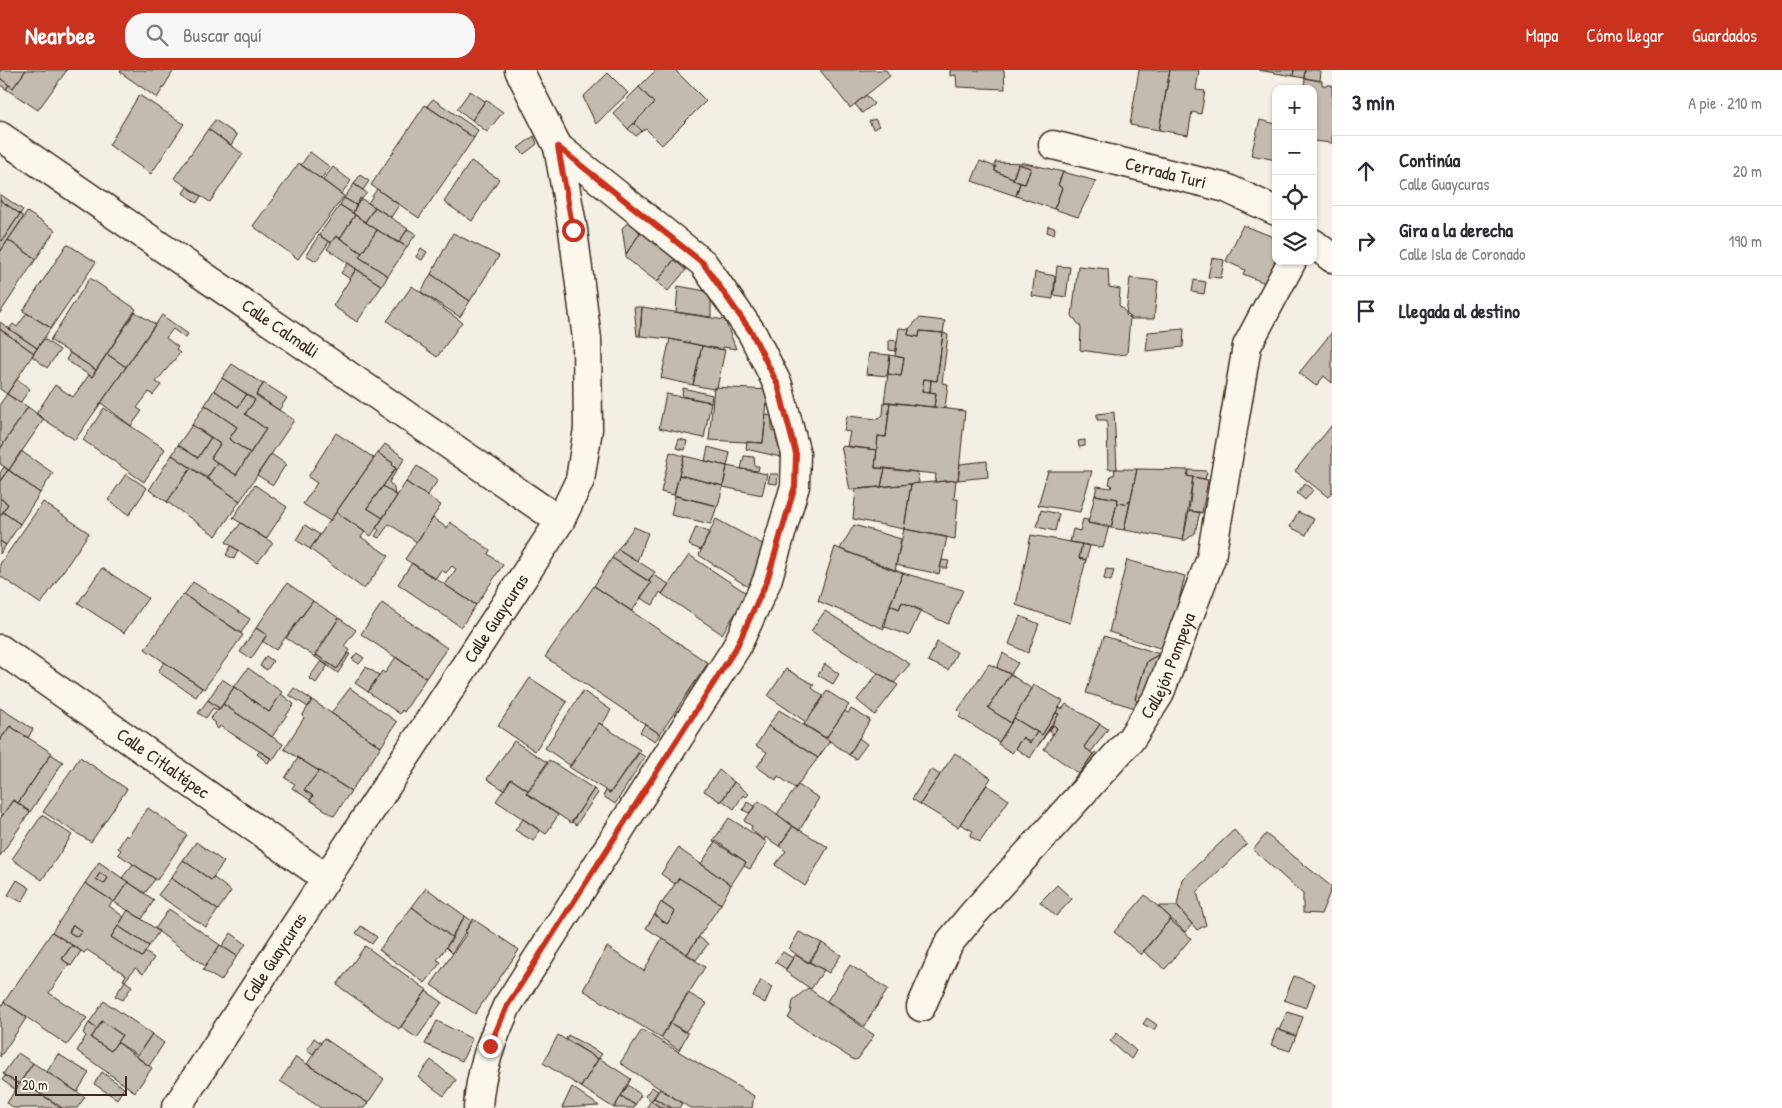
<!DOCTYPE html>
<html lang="es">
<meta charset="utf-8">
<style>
:root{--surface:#fff;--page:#f7f7f7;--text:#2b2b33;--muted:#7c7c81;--line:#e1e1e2;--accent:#c8321e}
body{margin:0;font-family:"Patrick Hand",sans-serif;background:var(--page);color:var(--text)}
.controls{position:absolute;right:15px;top:15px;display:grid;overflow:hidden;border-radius:10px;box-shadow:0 1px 4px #0004}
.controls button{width:45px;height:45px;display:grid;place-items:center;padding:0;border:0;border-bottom:1px solid var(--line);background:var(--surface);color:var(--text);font:25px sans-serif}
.scale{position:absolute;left:15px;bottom:12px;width:112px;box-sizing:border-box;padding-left:5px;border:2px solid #3b2a1e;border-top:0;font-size:14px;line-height:18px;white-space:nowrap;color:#3b2a1e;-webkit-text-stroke:4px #fbf7ec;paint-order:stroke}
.stop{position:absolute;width:15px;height:15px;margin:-11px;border:4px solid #c8321e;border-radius:50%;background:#fff}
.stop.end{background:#c8321e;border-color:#fff;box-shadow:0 1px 5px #0008}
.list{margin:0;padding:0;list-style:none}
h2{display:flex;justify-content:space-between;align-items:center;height:65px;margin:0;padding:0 20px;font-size:21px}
h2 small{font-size:16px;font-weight:400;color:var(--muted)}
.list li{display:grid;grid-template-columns:32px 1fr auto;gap:15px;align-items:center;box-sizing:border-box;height:70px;padding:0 20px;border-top:1px solid var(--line)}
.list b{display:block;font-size:19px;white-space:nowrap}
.list p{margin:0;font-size:16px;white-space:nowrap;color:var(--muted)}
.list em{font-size:16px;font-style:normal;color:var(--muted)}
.icon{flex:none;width:28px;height:28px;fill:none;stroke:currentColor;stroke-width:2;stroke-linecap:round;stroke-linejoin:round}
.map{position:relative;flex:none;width:1332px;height:1038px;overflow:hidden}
header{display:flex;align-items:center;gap:30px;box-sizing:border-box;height:70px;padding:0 25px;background:var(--accent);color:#fff}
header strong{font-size:24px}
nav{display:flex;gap:28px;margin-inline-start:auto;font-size:18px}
.search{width:350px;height:45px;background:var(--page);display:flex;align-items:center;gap:12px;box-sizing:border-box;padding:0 18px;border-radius:20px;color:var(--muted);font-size:19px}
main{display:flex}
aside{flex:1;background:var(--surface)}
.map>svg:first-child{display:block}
.building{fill:#c3bbb0;stroke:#3b2a1e;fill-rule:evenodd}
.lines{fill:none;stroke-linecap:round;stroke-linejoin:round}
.minor-casing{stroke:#3b2a1e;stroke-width:31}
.minor{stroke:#fbf7ec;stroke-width:28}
.route{stroke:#c8321e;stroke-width:6}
.labels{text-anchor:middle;stroke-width:4.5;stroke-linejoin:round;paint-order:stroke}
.street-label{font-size:18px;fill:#3b2a1e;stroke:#fbf7ec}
</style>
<header>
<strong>Nearbee</strong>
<div class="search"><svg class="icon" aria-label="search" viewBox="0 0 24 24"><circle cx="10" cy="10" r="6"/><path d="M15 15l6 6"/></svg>Buscar aquí</div>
<nav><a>Mapa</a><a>Cómo llegar</a><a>Guardados</a></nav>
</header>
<main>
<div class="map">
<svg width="1332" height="1038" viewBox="0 0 1332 1038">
<rect width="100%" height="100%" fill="#f3efe4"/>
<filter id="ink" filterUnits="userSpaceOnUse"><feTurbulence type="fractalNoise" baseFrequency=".02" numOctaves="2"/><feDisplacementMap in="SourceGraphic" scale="10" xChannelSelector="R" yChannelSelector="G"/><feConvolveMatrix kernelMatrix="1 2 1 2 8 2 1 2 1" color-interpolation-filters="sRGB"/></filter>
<g filter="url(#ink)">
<!-- building -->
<path class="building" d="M0,0H26L13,18L0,8Z
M26,0H67L38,40L6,19L9,15L13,18Z
M121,0H174L157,28L120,2Z
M656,0H675L706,31L662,75L646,59L642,61L634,53L654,33L639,17Z
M820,0H886L890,6L850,38Z
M950,0H1004L1005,19L957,17L956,5L950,6Z
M1139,0H1170L1159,60L1130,55Z
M1170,0H1199L1196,20L1205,21L1201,44L1192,42L1188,65L1159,60Z
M1258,0H1294L1293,6Z
M1294,0H1305L1304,8L1293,6Z
M1305,0H1321L1320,11L1304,8Z
M608,3L628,23L596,54L583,27Z
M0,8L9,15L6,19L0,15Z
M1305,8L1322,11V15H1332V73L1313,71V19H1304Z
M639,17L654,33L628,59L613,43Z
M470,21L485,31L472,50L457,39Z
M139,25L184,54L151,104L109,75Z
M866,25L874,34L862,43L855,34Z
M433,29L478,60L474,68L427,36Z
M486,30L503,42L487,62L472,50Z
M425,35L474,68L419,148L371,115Z
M875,49L879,56L873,59L869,51Z
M215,50L237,65L231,75L208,59Z
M1260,50L1276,54V90L1251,85Z
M634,53L642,61L636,66L628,59Z
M208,59L243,84L210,132L174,108Z
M534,66L537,74L524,84L518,78Z
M310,82L330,97L321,109L301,95Z
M471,91L499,109L472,151L444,132Z
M980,91L996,97L995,101L1013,108V110L1020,113L1016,126L972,111Z
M995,92L1025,93L1063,102L1058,115L1062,118L1054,139L1016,126L1020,113L1025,114L1031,98L1018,94L1013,108L995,101Z
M299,93L344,126L298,189L253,156Z
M1018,94L1031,98L1025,114L1013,110Z
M333,97L351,111L341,124L323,110Z
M1063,102L1096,111L1078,147L1054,139L1062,118L1058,115Z
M360,105L369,111L363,120L354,114Z
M354,114L367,123L356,135L344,128Z
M187,117L201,126L197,133L183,123Z
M377,119L399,135L391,147L368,133Z
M0,124L23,140L20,144L0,130Z
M344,128L356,135L353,143L340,135Z
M360,128L375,137L365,152L353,143Z
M0,130L20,144L2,171L0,169Z
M340,135L355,145L340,168L336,166L331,173L319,165Z
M375,137L408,159L398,173L365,152Z
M27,142L55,160L36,189L8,170Z
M20,144L24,147L0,182V169L2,171Z
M355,145L377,160L362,183L340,168Z
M630,151L640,163L626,184L622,158Z
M1243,155L1276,168V191L1265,213L1243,204L1245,200L1226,191Z
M1048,156L1055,158L1054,165L1047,162Z
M408,159L416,164L407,177L399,172Z
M377,160L407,177L388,206L359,187Z
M639,161L675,188L657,212L626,188V184L640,163Z
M453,163L499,186L470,231L431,204Z
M319,165L329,172L316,191L306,185Z
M336,166L362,183L359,187L388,206L382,216L327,179Z
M8,170L36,189L0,243V182Z
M67,174L96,192L51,258L23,241Z
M421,178L427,182L422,190L416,187Z
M1212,188L1224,190L1221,208L1208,207Z
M674,190L686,200L668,221L657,212Z
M348,193L356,199L350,209L341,203Z
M1057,196L1070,197L1066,227L1054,225Z
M1078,196L1108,199L1109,217L1120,219L1119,235L1130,247L1127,284L1115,285L1080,280L1081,257L1072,246Z
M356,199L382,216L357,252L333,236Z
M1035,202L1055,206L1053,229L1032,226Z
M431,204L470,231L460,247L421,222Z
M90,208L136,239L96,300L50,270Z
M1130,208L1158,211L1154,249H1130L1126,245Z
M1194,210L1206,212L1204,224L1192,222Z
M412,216L462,252L437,287L387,251Z
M678,216L711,222V247L676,242Z
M634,237H642L640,266H637Z
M642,237L725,250L736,279L723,277V280L670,269L640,266Z
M135,242L155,254L126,297L107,284Z
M27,243L51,258L37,278L9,259L13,254L17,257Z
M162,245L188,264L185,268L173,259L166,268L178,277L176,280L180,283L156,312L161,315L153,325L149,322L137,338L142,341L131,356L101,333Z
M919,248L945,251L943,263L920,261L919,267L908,265L909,259Z
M0,252L37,278L34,283L0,259Z
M899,258L909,259L908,265L919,267L920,261L943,263L937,311L924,309L922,321L936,323L934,337L884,332L888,304L901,306L904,288L895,286Z
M0,259L34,283L7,324L0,319Z
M1184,259L1183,277L1146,281L1148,262Z
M1332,262V313L1324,306L1316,316L1299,303Z
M943,263L948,265L942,313L948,314L945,338L934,337L936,323L930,322L931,310L937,311Z
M44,269L60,280L47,298L32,286Z
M670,269L702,276L693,315L661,308Z
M889,270L897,271L896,281L889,280Z
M702,276L725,280L717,318L713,319L693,315Z
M70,283L96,300L92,307L66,290Z
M869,283L890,285L887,306L866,304Z
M107,284L126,297L75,370L36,344L55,315L73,327L89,305L92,307Z
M890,285L904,288L901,306L888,304Z
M232,294L263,314L256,325L294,350L240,431L207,408L217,393L236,405L266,359L245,344L255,330L222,308Z
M222,308L247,324L238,337L214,320Z
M17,309L30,319L20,333L7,324Z
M924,309L931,310L930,322L922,321Z
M264,313L287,328L279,340L256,325Z
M714,317L768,320L763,373L709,370Z
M683,318L712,325L711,332L682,326Z
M214,320L238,337L247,324L255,330L245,344L266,359L250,383L229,369L237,357L205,335Z
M7,324L28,337L0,379V334Z
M666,324L711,332L704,368L659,358Z
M884,332H890L886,367L878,366L877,380L847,376L850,362L844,361L847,346L878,349L883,345Z
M890,332L965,341L958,410L935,412L936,404L875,398L878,366L886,367Z
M205,335L237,357L229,369L250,383L236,405L211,388L220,374L192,355Z
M28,337L44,349L9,400L0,394V379Z
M104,338L165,379L144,412L83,370Z
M1114,342L1117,399H1108L1107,350H1097V344Z
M766,345L772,346V361L782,362L785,388L746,379L747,372L763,373Z
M192,355L211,367L198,388L178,375Z
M1332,355V422L1328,427L1295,401Z
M336,363L374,388L330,451L303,434L317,413L308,407Z
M211,367L220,374L211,388L217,393L207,408L172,385L178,375L198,388Z
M679,369L687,371L685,380L676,378Z
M1085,370V376L1079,377L1078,371Z
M385,374L405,388L397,400L392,395L393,393L378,383Z
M841,376L877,380L875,398H885L881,417L850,420Z
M708,377L730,383L727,396L705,391Z
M21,381L53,403L40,423L9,400Z
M670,382L684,386L674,425L661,422Z
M378,383L393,393L392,395L396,398L367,438L383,448L371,466L336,442Z
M271,384L286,394L273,415L257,405Z
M172,385L191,398L167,432L149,420Z
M684,386L727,396L723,416L679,405Z
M744,386L754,387L755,396H759L758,401L741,399Z
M987,391L988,407L958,410L960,394Z
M417,396L438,410L427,426L406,412Z
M727,396L767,404L762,425L723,417Z
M4,397L8,400L0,411V403Z
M191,398L240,431L216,466L167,432Z
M885,398L917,402L919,413L881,417Z
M395,399L397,400L389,412L394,418L395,425L383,416Z
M1115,399H1137L1131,429L1125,434L1117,433L1118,429L1095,425L1097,416L1111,418L1112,415L1109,414L1111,405H1114Z
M1137,399L1189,400L1187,406L1193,407L1183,470L1124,460Z
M8,400L40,423L20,454L3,442L8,434L0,428V411Z
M1189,400L1206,401L1207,403L1205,409L1187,406Z
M1048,401H1092L1080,442L1038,435Z
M126,404L147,418L129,445L108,430Z
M770,404H778L777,414L768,413Z
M679,405L723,416L718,436L674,425Z
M1193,407L1208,410L1202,443L1189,441Z
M956,410L954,429H958L955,469L904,459L911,414Z
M406,412L441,435L417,472L389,454L379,468L375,466L379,460L376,458Z
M911,414L904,459L853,449L856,419Z
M1305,414L1313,420L1305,430L1297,423Z
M255,415L287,437L266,469L233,448Z
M383,416L397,426L383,448L367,438Z
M1095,425L1118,429L1111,458L1088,453Z
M675,426L717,436L711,454L671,445Z
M0,428L8,434L0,446Z
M1131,429L1124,460L1111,458L1117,433L1125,434Z
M43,432L89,463L41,534L0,506V494Z
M1041,440L1059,444L1055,461L1037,457Z
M1189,441L1200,442L1195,463L1186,470H1183Z
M3,442L20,454L6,475L0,471V446Z
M336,442L365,462L361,467L389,486L364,519L310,479Z
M1298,442L1314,449L1306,465L1290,457Z
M433,448L447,458L450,452L490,480L488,484L503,495L476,535L445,515L456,499L452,496L446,503L441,500L435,509L405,489Z
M716,449L766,476L756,522L699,485Z
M1083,449L1088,450V453L1109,456L1103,478L1070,472L1073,459L1080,461Z
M241,453L273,473L257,493L226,472Z
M305,455L320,465L310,479L296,470Z
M854,455L901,469L895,501L840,479Z
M634,457L648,463L637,491L618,479Z
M696,457L709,462L701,480L689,475Z
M904,459L947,467L939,504L896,495Z
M1031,465L1082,474L1079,488L1086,490L1070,553L1016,535Z
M0,471L6,475L0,484Z
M1082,474L1090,476L1086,490L1079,488Z
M231,476L238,480L234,489L226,485Z
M835,477L903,503L890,535L884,559L818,531Z
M618,479L655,502L649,511L612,488Z
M689,485L748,524L722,564L662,524Z
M612,488L651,513L632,541L594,516Z
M942,490L949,491L947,498H940Z
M1127,490L1185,506L1166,580L1109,562Z
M412,493L476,535L461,557L398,514Z
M102,498L148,528L124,563L78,533Z
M1106,499L1114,500L1111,511L1104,509Z
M903,503L963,520L948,554L902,532L899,539L890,535Z
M653,505L669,514L662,524L660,522L653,535L640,528L651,513L649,511Z
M193,512L250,549L241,563L184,525Z
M287,513L313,531L276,580L262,571L267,565L256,558Z
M594,516L708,593L660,664L545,587Z
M183,524L243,565L204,619L145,579Z
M313,531L339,548L315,587L286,568Z
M902,532L921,540L909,566L883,556L891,535L899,539Z
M382,533L447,578L426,608L361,564Z
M825,541L910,594L894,613L878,603L811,561Z
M1020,546L1039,554L1028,583L1009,574Z
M339,548L356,560L344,576L350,580L337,599L315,584Z
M256,558L267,565L251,589L240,582Z
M1104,566L1160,584L1147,591L1135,629L1145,641L1086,623Z
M937,572L957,582L948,600L928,591Z
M348,583L350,584L338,603L315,587L316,585L337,599Z
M357,583L364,588L359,594L352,589Z
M1003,583L1018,593L1011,604L997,598Z
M1160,584L1145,641L1135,629L1147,591Z
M266,586L273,591L267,600L260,596Z
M396,587L426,608L404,642L402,640L400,644L368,622L382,601L385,603Z
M321,591L328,595L316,613L309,608Z
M164,592L202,618L196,627L158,602Z
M825,594L839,604L833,614L818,605Z
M989,594L1010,604L988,638L1011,653L999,672L959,647L961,643L958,640Z
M366,597L379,605L368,622L355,613Z
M248,598L282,622L269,642L234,617Z
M786,599L814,615L812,618L824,627L806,652L768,626Z
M878,603L898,615L875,645L857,630Z
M1010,604L1032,619L1011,653L988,638Z
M530,608L567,632L535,681L498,656Z
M222,609L234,617L220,639L208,630Z
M1034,615L1063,631L1042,665L1014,648Z
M234,617L269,642L281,624L294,634L272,667L223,634Z
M294,618L312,630L308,637L289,625Z
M350,618L397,652L381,677L331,643Z
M583,621L611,640L602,655L599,653L571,696L545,678Z
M827,621L849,635L826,668L804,654Z
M208,630L219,638L217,640L213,638L206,648L198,643Z
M312,630L381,677L351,721L284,679L304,648L302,646Z
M223,634L283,674L273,690L220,656L218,659L216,657L215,652L210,649Z
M1066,634L1100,654L1084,677L1093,684L1079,704L1044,679L1057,658L1053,655L1039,674L1059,644L1056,643L1059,637L1062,639Z
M0,638L33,659L28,668L10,656L0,670Z
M851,639L870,650L849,685L826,668L845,641L848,643Z
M779,640L830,671L818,688L768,656Z
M1056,643L1059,644L1030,688L1015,678L1023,667L1030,673L1037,662L1042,665Z
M1014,648L1037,662L1030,673L1023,667L1012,683L998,674Z
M599,653L640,680L610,723L569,697Z
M645,654L660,664L655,671L640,662Z
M1100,654L1108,659L1091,682L1084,677Z
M1053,655L1057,658L1053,665L1049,662Z
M10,656L52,683L18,733L13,730L2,746L0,744V670Z
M768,656L818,688L795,718L778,706L776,710L757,697L767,682L756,676Z
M859,668L867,674L856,689L849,685Z
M514,671L548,693L529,721L511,709L504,720L487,709Z
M260,681L271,688L268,693L257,684Z
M1095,682L1101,687L1086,709L1079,704Z
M639,683L645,687L615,734L603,726L606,721L610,723Z
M955,683L991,708L958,757L920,734Z
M51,684L63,692L30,742L18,733Z
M80,687L127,719L91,772L43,742Z
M298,688L319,701L304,720L313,726L310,730L292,718L295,714L285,708Z
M549,690L594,719L571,753L526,723Z
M931,699L940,705L920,734L912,729Z
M719,700L734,712L721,732L704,721Z
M319,701L351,721L334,746L310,730L313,726L304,720Z
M1078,703L1083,706L1067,727L1062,724Z
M511,709L529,721L526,723L558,745L546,764L496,731Z
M734,712L749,724L746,727L743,725L734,739L722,730Z
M798,715L819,728L799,761L777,744Z
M987,715L1009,730L980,772L970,766L973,761L960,754Z
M594,719L598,723L576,755L572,752Z
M13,730L30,742L0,786V749Z
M759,731L793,756L779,776L765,767L764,770L755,763L751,759L752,756L744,751Z
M747,732L755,736L749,743L743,740Z
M148,738L187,765L157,810L118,784L121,780L118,778L126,765L128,767Z
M42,745L72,765L42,810L12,789Z
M729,748L767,772L750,799L744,796L746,792L713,771Z
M523,749L540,761L533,771L515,760Z
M793,756L828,777L805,816L775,795L786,781L779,776Z
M1234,760L1247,774L1197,822L1206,855L1197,860L1177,836L1182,809Z
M1266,764L1332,817L1321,844L1303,843V824L1253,780Z
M716,771L746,792L731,815L701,794Z
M196,772L224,792L211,810L183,790Z
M678,778L731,815L721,834L679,808L675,814L661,804Z
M183,790L211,810L213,807L231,821L218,840L171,808Z
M99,792L128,812L114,832L85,813ZM100,803L108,808L104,814L96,809Z
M133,794L155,809L145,823L122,808Z
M100,803L108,808L104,814L96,809Z
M171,808L218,840L206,857L158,825Z
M679,808L721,834L687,884L646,858L655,844L657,847L667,854L675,842L662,833Z
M17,810L30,818L22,832L8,825Z
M128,812L154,830L142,849L114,832Z
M85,813L113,831L109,836L124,847L111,867L142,887L145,882L154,888L143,904L135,898L125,911L123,910L126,905L87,880L84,883L52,862ZM73,855L82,861L77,867L69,862Z
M1057,815L1072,829L1056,846L1040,832Z
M426,818L465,846L451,867L412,837Z
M1145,825L1171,848L1141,885L1114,862Z
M661,832L675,842L667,854L657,847L655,844Z
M1158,836H1177L1192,854L1185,862Z
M412,837L453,868L437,890L441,892L425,913L379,880Z
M169,839L220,875L205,896L155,859Z
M128,840L159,861L149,876L118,856Z
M465,846L472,851L452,883L446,877Z
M473,849L519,880L475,944L431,915L467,863L465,861Z
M1170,850L1191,868L1165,899L1143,881Z
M73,855L82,861L77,867L69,862Z
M118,856L149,876L142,887L111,867Z
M361,856L377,867L372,874L356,863Z
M52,862L72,875L62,889L69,894L49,923L87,948L67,975L4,932Z
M799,862L822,873L808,893L789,879Z
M231,863L246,874L237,886L222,876Z
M699,867L708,874L696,890L687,884Z
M662,868L705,897L661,968L583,920L607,877L644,901Z
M822,873L841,885L829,903L810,892Z
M72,875L81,881L71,896L62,889Z
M220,875L237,886L221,911L203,900Z
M365,876L427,920L399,959L337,915Z
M783,882L793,888L786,899L775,892Z
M795,885L824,900L811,919L785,901Z
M850,895L888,919L864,956L827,931Z
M1294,906L1315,914L1306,938L1284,930Z
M761,910L772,917L765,933L753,926Z
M125,911L132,916L123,930L115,926Z
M808,918L874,965L858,989L854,990L788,948L791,943L793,930Z
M426,921L442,932L417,968L401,957Z
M688,923L707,934L685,962L670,953Z
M104,931L152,964L138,985L117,972L122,965L102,951L97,959L89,953Z
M4,932L27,947L0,987V938Z
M1287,942L1303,947L1296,966L1279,960Z
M1147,948L1157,955L1154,960L1143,954Z
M102,951L122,965L111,981L91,968Z
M437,951L472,969L462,991L425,974Z
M89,953L97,959L91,968L111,981L117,972L152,998L135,1022L77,981L86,966L83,963Z
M670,953L688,963L679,980L661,968Z
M1277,959L1296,966L1290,981L1271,975Z
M642,960L754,1026L752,1038H690L620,993Z
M1117,963L1136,981L1131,989L1110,971Z
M152,964L164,973L149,996L136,987Z
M558,965L598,989L581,1017L543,993Z
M568,965L602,984L598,989L566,969Z
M314,968L321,973L313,984L307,980Z
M324,968L384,1009L368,1033L307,994Z
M18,983L33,993L19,1014L3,1004Z
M58,984L89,1003L77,1022L47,1002Z
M296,987L368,1033L364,1038H321L280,1011Z
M599,988L631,1009L614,1038L581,1017Z
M431,990L456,1010L444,1026L418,1007Z
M33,993L85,1027L77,1038H62L21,1011Z
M102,1002L124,1018L117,1029L94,1014Z
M5,1006L19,1014L16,1020L2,1010Z
M21,1011L62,1038H14L7,1033Z
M628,1015L641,1025L635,1035L621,1026Z
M572,1017L599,1036L562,1038Z
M652,1017L658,1021L651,1031L645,1026Z
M660,1019L682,1033L679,1038H672L654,1028Z
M621,1026L635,1035L634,1038H614Z
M654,1028L672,1038H662L651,1031Z
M651,1031L662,1038H646Z"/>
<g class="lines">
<!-- minor casing -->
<g class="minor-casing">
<g id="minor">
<path id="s1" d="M0,66L560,451"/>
<path id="s2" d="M1053,75L1226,118L1276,141"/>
<path d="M1313,173L1332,188"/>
<path id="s3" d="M0,579L326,808"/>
<path id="s4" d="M921,937L949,873L973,844L1131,669L1159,625L1211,488L1247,276L1292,191"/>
<path id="s5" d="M176,1038L560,451L580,410L588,359L587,269L573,160L558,77L519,0"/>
<path d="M478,1038C480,1001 492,969 507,936L736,578L767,511L795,416L796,384L778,315L752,263L703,193L558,77"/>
</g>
</g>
<!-- minor -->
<use href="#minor" class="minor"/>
</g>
</g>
<g class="lines" filter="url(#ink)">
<!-- route -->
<path class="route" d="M490,976L507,936L736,578L767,511L795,416L796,384L778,315L752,263L703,193L558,77L573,160"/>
</g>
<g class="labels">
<!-- street labels -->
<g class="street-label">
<text dy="6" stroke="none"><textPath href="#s2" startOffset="116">Cerrada Turi</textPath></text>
<text dy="6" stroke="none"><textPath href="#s1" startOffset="340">Calle Calmalli</textPath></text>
<text dy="6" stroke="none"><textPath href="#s5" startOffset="585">Calle Guaycuras</textPath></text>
<text dy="6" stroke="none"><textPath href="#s4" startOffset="426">Callejón Pompeya</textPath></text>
<text dy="6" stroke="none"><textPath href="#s3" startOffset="199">Calle Citlaltépec</textPath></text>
<text dy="6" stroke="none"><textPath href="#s5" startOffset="180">Calle Guaycuras</textPath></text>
</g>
</g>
</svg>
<div class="controls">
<button>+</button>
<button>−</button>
<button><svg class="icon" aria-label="locate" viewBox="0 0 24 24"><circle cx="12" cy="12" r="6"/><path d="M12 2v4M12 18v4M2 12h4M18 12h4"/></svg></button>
<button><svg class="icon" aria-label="layers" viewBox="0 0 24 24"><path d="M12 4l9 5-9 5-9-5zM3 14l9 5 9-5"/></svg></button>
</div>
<div class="scale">20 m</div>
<div class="stop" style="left:573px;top:160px"></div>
<div class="stop end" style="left:490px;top:976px"></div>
</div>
<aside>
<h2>3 min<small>A pie · 210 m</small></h2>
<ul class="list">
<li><svg class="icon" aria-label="ahead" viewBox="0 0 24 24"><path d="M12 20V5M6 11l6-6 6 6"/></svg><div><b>Continúa</b><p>Calle Guaycuras</p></div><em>20 m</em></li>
<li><svg class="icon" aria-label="right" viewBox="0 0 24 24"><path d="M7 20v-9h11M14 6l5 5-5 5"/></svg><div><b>Gira a la derecha</b><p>Calle Isla de Coronado</p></div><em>190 m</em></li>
<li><svg class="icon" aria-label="arrive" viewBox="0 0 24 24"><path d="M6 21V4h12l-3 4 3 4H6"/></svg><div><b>Llegada al destino</b></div></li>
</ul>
</aside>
</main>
